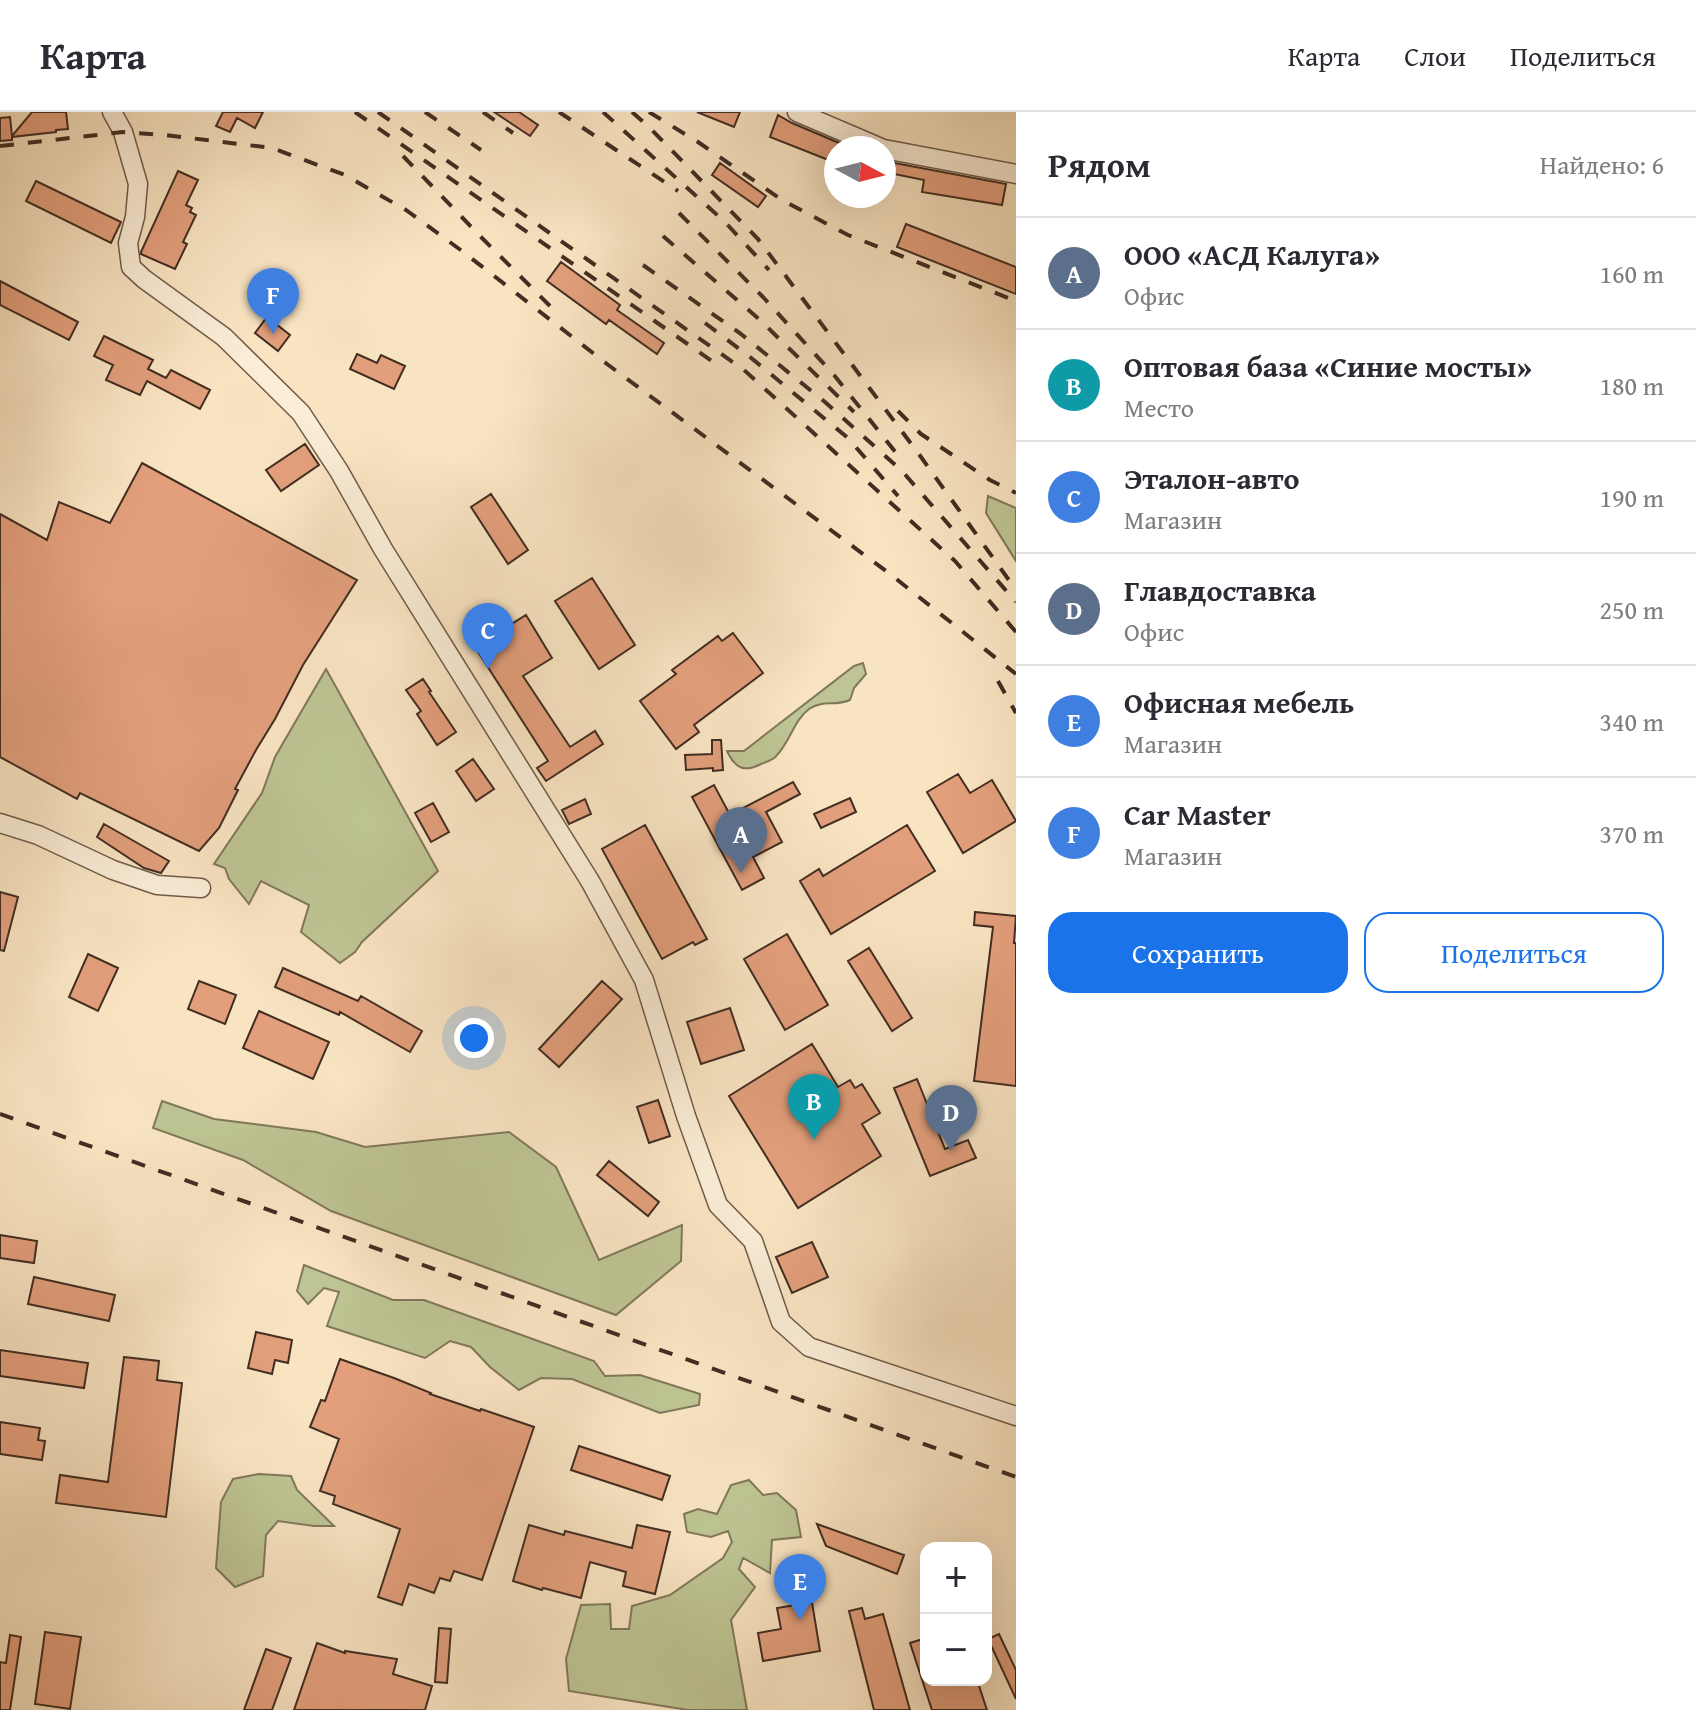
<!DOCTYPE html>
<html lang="ru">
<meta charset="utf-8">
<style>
:root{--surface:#fff;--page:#f7f7f7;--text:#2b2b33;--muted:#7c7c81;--line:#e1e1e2;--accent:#1a73e8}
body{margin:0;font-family:"Gentium Book Plus",serif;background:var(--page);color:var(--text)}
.controls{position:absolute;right:24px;bottom:24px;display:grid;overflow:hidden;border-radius:16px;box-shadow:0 8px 32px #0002}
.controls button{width:72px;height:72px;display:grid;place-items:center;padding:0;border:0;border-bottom:2px solid var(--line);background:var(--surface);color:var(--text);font:40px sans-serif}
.compass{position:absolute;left:824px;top:24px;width:72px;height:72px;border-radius:50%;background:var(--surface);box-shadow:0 8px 32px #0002;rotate:97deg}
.you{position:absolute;left:474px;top:926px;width:28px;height:28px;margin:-20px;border:6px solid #fff;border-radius:50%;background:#1a73e8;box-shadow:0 0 0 12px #1a73e833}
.badge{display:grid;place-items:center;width:52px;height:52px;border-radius:50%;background:var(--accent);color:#fff;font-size:26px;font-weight:700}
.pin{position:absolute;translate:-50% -66px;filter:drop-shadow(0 2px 4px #0008)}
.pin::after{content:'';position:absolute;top:42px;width:28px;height:24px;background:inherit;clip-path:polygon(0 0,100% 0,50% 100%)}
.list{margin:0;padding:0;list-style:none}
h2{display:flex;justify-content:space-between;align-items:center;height:104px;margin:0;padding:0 32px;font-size:34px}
h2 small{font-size:26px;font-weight:400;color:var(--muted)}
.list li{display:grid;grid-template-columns:52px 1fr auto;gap:24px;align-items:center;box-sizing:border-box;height:112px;padding:0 32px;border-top:2px solid var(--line)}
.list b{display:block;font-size:30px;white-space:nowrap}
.list p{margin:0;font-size:26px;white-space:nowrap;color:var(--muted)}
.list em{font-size:26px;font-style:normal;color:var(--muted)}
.actions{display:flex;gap:16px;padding:24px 32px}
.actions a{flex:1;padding:18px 0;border:2px solid var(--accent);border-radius:24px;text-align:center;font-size:28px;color:var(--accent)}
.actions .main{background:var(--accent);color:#fff}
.map{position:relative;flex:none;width:1016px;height:1598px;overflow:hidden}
header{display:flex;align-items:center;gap:48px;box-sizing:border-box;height:112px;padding:0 40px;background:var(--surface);border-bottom:2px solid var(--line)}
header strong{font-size:38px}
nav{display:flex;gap:44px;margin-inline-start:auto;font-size:28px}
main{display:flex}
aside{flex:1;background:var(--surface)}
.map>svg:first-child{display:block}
.green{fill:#bec493;stroke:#80785a;stroke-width:2}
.building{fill:#e39f7c;stroke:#412d22;stroke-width:2}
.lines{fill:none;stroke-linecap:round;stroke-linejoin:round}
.minor-casing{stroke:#6f5b4a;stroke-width:21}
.minor{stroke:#fbedd7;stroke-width:18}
.rail{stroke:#412d22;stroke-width:4;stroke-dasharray:14 14;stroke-linecap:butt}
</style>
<header>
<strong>Карта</strong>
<nav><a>Карта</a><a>Слои</a><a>Поделиться</a></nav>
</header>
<main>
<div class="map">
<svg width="1016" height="1598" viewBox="0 0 1016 1598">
<rect width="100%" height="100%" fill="#f9e4c2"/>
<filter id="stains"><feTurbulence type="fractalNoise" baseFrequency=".0025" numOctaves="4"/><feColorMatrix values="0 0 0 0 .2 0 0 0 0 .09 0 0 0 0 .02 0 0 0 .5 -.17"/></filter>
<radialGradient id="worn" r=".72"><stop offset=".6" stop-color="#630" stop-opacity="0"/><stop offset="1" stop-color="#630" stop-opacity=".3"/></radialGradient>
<!-- green -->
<path class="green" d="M988,384L1016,396V449L986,401Z
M863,551L866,562L854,576L850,588C834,595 824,587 809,597C794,608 790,630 777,643C774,648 766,650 761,652C744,661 735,656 727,639H744L854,554Z
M326,557L438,759L362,830L355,840L340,851L301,820L309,793L261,769L249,792L229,767L225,756L214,752L262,681L275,645Z
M162,989L214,1007L316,1020L365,1035L509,1020L556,1055L599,1148L682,1113L681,1149L616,1203L331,1099L243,1048L153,1016Z
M304,1153L393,1188H424L594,1249L605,1264L640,1263L700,1282L699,1293L660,1301L572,1267L541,1266L519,1278L490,1255L471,1235L450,1229L425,1246L327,1214L339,1180L324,1176L308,1192L297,1179Z
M259,1362L291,1364L297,1378L334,1414H314L278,1409L266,1423L263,1464L235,1475L216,1456L221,1390L233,1367Z
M749,1368L763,1383L777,1381L796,1398L801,1425L772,1428L770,1461L743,1446L739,1457L755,1475L731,1508L747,1598H688L569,1579L566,1547L581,1493L610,1492L611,1517H629L632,1494L670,1483L723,1446L732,1430L728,1419L711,1425L687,1420L684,1402L698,1397L717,1402L731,1373Z"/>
<!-- building -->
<path class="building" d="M32,0H66L68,17L56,18V20L12,25V28L0,29V6L10,5L12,24Z
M223,0H263L255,16L237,6L230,20L216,14Z
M494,0H519L538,13L530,24Z
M697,0H740L734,15Z
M778,3L792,11L851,36H836V51L770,25Z
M884,49L1006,72L1002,93L922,80L924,68L884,60Z
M720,51L766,84L758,95L712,63Z
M178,59L198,68L186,93L192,96L190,100L196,103L183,130L187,132L175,157L141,142V140Z
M36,69L121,110L111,131L26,89Z
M906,112L1016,155V182L897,135Z
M561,150L620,193L617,198L664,231L657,242L609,208L606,212L547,169Z
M0,169L78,210L69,228L0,193Z
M267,205L290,223L278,239L255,221Z
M104,224L153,248L148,257L166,266L171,258L210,278L200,297L147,269L140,283L106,268L113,253L94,244Z
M357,242L377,251L381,243L405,254L394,277L350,257Z
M305,332L319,353L281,379L266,358Z
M142,351L357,468L303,553L275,607L256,638L235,677L238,678L219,716L199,739L80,681L77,687L0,645V402L47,428L59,390L110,411Z
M491,382L528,438L508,452L471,395Z
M592,466L635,533L599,557L555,489Z
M526,503L552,546L523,564L570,635L595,619L603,632L546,669L537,656L548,649L475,535Z
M733,521L763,561L694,613L699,620L676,637L640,589L676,562L672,558L718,524L722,529Z
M423,567L431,579L429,580L456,620L437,633L417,602L421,599L406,578Z
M712,628H721L723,658L713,659V656L686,658L685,643L712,642Z
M473,647L494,677L476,689L456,659Z
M958,662L970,681L992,668L1016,709L963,741L927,680Z
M793,670L800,682L766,700L782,730L753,745L764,766L742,778L692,685L714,673L730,703Z
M850,686L856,700L821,716L814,702Z
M585,687L591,702L569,712L562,698Z
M433,691L449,720L431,730L415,701Z
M104,712L169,749L161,761L144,756L97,725Z
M645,713L707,827L695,833L693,830L662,847L602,737Z
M907,713L935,759L831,822L800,769L819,757L823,764Z
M0,780L18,785L4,839L0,838Z
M975,800L1016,804L1014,831H1016V974L974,969L993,815L974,813Z
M787,822L828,893L785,918L744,847Z
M869,836L912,906L892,919L848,849Z
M88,842L118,856L98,899L69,885Z
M283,856L358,889L361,884L422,919L410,940L340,900L339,903L275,875Z
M199,869L236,883L225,912L188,897Z
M602,869L622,887L559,955L539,937Z
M730,896L744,938L701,952L687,910Z
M259,899L329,930L313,967L243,936Z
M812,932L838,975L850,968L855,976L862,972L880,1001L862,1012L881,1044L798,1096L729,984Z
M917,967L945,1037L968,1028L976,1046L930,1064L894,976Z
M658,988L670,1024L649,1031L637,995Z
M609,1049L659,1090L648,1104L597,1063Z
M0,1123L37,1129L34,1151L0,1146Z
M812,1130L828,1165L792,1181L776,1145Z
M34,1165L115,1183L109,1209L28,1192Z
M256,1220L292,1228L288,1251L275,1248L272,1262L248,1256Z
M0,1238L88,1251L84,1276L0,1264Z
M124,1245L159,1249L157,1268L182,1271L166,1405L56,1391L60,1363L108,1370Z
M340,1247L394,1266L431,1281L430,1282L480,1299L481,1297L534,1315L482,1468L454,1459L450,1469L440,1466L434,1481L409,1472L402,1493L378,1485L400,1417L333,1392L335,1384L320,1379L339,1327L310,1315L321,1288L325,1289Z
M0,1310L40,1316L38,1328L45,1329L42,1348L0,1342Z
M579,1334L670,1364L662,1388L571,1358Z
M817,1412L904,1443L897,1462L826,1434Z
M529,1413L564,1423L565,1419L632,1436L637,1413L670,1420L655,1482L623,1474L626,1460L590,1450L581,1486L543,1476L542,1478L513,1469Z
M809,1472L820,1539L763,1549L758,1521L781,1517L777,1496L796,1493L793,1475Z
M862,1496L865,1507L883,1502L910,1598H874L849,1499Z
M439,1516L451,1517L447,1571L435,1570Z
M45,1520L81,1525L70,1597L35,1592Z
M999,1522L1016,1558V1587L988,1527Z
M10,1523L21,1525L10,1598H0V1550L6,1551Z
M926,1526V1568H977L987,1598H932L910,1531Z
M317,1531L345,1541V1539L397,1547L393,1562L432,1574L425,1598H294Z
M266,1537L291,1546L272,1598H244Z"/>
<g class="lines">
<!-- minor casing -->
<g class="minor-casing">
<path id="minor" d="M112,0L123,20L138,72L135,105L128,131L131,155L144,167L224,225L301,301L339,359L383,437L590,769L644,868L686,1004L718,1093L753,1129L781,1210L809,1235L1016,1304
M797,0L881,36
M884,37L1016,62
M0,711L38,723L113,758L157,773L201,776"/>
</g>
<!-- minor -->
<use href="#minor" class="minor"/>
<!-- rail -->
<path class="rail" d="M355,0L712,249
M378,0L744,258L955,449L1016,520
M425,0L481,38
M483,0L513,21
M559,0L678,79
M603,0L725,110L769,158
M632,0L648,14L758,127L921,345L1016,478
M649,0L698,30L782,88L848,123L1016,189
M0,34L123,20L165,23L272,36L345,63L406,98L462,139L607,252L890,462L1016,562
M403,44L481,125L554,198
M679,101L763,185L834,263L901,347
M663,124L759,207L854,300
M643,153L741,222L825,290L902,359L1016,490
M705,211L750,245L848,326L898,384
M898,299L921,322L990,368L1016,381
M998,569L1016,601
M0,1002L1016,1365"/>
</g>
<rect width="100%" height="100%" filter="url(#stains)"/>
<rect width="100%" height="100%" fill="url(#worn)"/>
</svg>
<div class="controls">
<button>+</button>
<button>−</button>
</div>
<svg class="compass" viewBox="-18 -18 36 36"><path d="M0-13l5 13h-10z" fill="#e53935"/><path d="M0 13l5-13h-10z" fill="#7c7c81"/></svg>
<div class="you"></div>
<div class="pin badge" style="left:741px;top:761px;background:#5c6f8a">A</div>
<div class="pin badge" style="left:814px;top:1028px;background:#0f9aa8">B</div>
<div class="pin badge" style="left:488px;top:557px;background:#3f7fe0">C</div>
<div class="pin badge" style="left:951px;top:1039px;background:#5c6f8a">D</div>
<div class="pin badge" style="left:800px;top:1508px;background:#3f7fe0">E</div>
<div class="pin badge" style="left:273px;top:222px;background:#3f7fe0">F</div>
</div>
<aside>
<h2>Рядом<small>Найдено: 6</small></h2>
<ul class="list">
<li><span class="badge" style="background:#5c6f8a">A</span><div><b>ООО «АСД Калуга»</b><p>Офис</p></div><em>160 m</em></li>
<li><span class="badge" style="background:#0f9aa8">B</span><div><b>Оптовая база «Синие мосты»</b><p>Место</p></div><em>180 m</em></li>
<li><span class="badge" style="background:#3f7fe0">C</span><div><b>Эталон-авто</b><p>Магазин</p></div><em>190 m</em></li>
<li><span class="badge" style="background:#5c6f8a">D</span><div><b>Главдоставка</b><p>Офис</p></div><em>250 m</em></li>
<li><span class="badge" style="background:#3f7fe0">E</span><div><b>Офисная мебель</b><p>Магазин</p></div><em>340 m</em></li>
<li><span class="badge" style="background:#3f7fe0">F</span><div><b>Car Master</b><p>Магазин</p></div><em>370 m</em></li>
</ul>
<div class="actions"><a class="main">Сохранить</a><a>Поделиться</a></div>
</aside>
</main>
